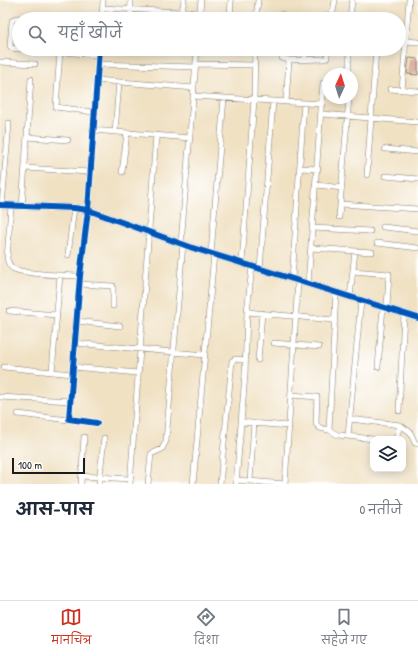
<!DOCTYPE html>
<html lang="hi">
<meta charset="utf-8">
<style>
:root{--surface:#fff;--page:#f6f6f7;--text:#1f2937;--muted:#747a83;--line:#e0e1e3;--accent:#c8321e}
body{margin:0;font-family:"Patrick Hand","Playpen Sans Deva",sans-serif;background:var(--page);color:var(--text)}
.controls{position:absolute;right:12px;bottom:12px;display:grid;overflow:hidden;border-radius:8px;box-shadow:0 2px 10px #0003}
.controls button{width:36px;height:36px;display:grid;place-items:center;padding:0;border:0;border-bottom:1px solid var(--line);background:var(--surface);color:var(--text);font:20px sans-serif}
.compass{position:absolute;left:322px;top:68px;width:36px;height:36px;border-radius:50%;background:var(--surface);box-shadow:0 2px 10px #0003;rotate:4deg}
.scale{position:absolute;left:12px;bottom:10px;width:73px;box-sizing:border-box;padding-left:4px;border:2px solid #1c1c1c;border-top:0;font-size:11px;line-height:14px;white-space:nowrap;color:#1c1c1c;-webkit-text-stroke:3px #fff;paint-order:stroke}
.list{margin:0;padding:0;list-style:none}
h2{display:flex;justify-content:space-between;align-items:center;height:52px;margin:0;padding:0 16px;font-size:17px}
h2 small{font-size:13px;font-weight:400;color:var(--muted)}
.icon{flex:none;width:22px;height:22px;fill:none;stroke:currentColor;stroke-width:2;stroke-linecap:round;stroke-linejoin:round}
.map{position:relative;flex:none;width:418px;height:484px;overflow:hidden}
.search{position:absolute;background:var(--surface);box-shadow:0 2px 10px #0003;left:12px;right:12px;top:12px;height:44px;display:flex;align-items:center;gap:10px;box-sizing:border-box;padding:0 14px;border-radius:22px;color:var(--muted);font-size:15px}
.sheet{height:116px;background:var(--surface)}
nav{display:flex;justify-content:space-around;align-items:center;box-sizing:border-box;height:56px;border-top:1px solid var(--line);background:var(--surface);font-size:11px;color:var(--muted)}
nav a{display:grid;justify-items:center;gap:2px}
nav .on{color:var(--accent)}
.map>svg:first-child{display:block}
.building{fill:#d59c86}
.lines{fill:none;stroke-linecap:round;stroke-linejoin:round}
.street-casing{stroke:#867e70;stroke-width:6}
.secondary-casing{stroke:#867e70;stroke-width:8}
.street{stroke:#fff;stroke-width:5}
.secondary{stroke:#fff;stroke-width:7}
.cycleway-casing{stroke:#fff;stroke-width:8}
.cycleway{stroke:#0057b8;stroke-width:6}
</style>
<div class="map">
<svg width="418" height="484" viewBox="0 0 418 484">
<rect width="100%" height="100%" fill="#fff"/>
<filter id="ink" filterUnits="userSpaceOnUse"><feTurbulence type="fractalNoise" baseFrequency=".025" numOctaves="2"/><feDisplacementMap in="SourceGraphic" scale="8" xChannelSelector="R" yChannelSelector="G"/><feConvolveMatrix kernelMatrix="1 2 1 2 8 2 1 2 1" color-interpolation-filters="sRGB"/></filter>
<filter id="wash" filterUnits="userSpaceOnUse"><feTurbulence type="fractalNoise" baseFrequency=".012" numOctaves="4" result="noise"/><feDisplacementMap in="SourceGraphic" scale="16" xChannelSelector="R" yChannelSelector="G"/><feGaussianBlur stdDeviation="0.9" result="paint"/><feColorMatrix in="noise" values="0 0 0 0 0 0 0 0 0 0 0 0 0 0 0 0 0 1.4 0 .05"/><feComposite in="paint" operator="in"/></filter>
<g filter="url(#wash)">
<rect width="100%" height="100%" fill="#f0e1c3"/>
<g id="blocks">
<!-- building -->
<path class="building" d="M409,58L418,59V75L407,74Z"/>
</g>
</g>
<g filter="url(#ink)">
<use href="#blocks" fill-opacity="0" stroke="#867e70" stroke-width="1"/>
<g class="lines">
<!-- street casing -->
<g class="street-casing">
<path id="street" d="M103,8L200,13
M182,12L184,0
M102,19L103,0
M130,19L131,0
M199,19L201,0
M230,19L231,0
M256,19L258,0
M282,19V14
M328,19V15L333,12L335,0
M350,19L352,0
M406,41L418,42
M19,49L12,48L10,46L12,21L16,18L32,19
M26,49L98,55
M281,49L282,58L289,60L286,102
M60,51L56,107L93,112
M305,59V49
M289,60L324,59L327,58V49
M0,62L35,64
M97,64L196,67
M196,64L255,65
M349,74V49
M96,80L194,88
M390,89L418,91
M402,90L409,0
M193,96L322,104
M322,114L418,122
M92,130L190,138
M115,132L119,82
M27,137L68,140
M385,149L418,152
M25,168L89,172
M300,168L318,169
M122,172L127,133
M367,175L376,49
M385,176L418,179
M317,185L342,188
M340,204L418,209
M2,205L9,123
M11,206L7,259C9,263 9,267 14,269C27,275 64,275 80,276
M22,207L31,79
M339,217L349,98
M383,227L418,231
M313,228L370,231
M181,243L197,49
M377,243L418,248
M311,248L372,252
M211,253L224,98
M68,255L74,208
M242,263L254,100L255,49
M260,269L273,101
M353,271L389,274L387,308
M292,280L304,103
M79,284L113,286V306
M308,284L323,83
M336,292L329,430L338,435L373,439
M350,297L355,251
M9,311L57,315
M247,312L334,320
M77,321L120,326
M75,343L205,355
M274,343L319,347
M258,360L262,313
M4,367L72,374
M73,367L138,373
M378,367L383,307
M52,372L60,275
M291,395L317,397L316,424L320,428L329,430
M0,397L71,401
M399,411L404,314
M18,414L69,420
M350,419L400,425L410,432L415,443L418,444
M241,422L289,426
M97,423L69,419L80,276L88,210L99,49
M348,436L361,301
M396,439L400,425
M82,476L130,479
M237,480L285,484
M250,481L254,423
M81,484L84,437
M99,484L104,438
M130,484L156,135
M148,484L151,454L162,449L166,441L183,244
M193,484L214,254
M220,484L232,361L235,359L245,360
M236,484L245,375L247,312L252,267
M285,484L298,281"/>
</g>
<!-- secondary casing -->
<g class="secondary-casing">
<path id="secondary" d="M0,205L74,208L88,210L193,248L418,318"/>
</g>
<!-- street -->
<use href="#street" class="street"/>
<!-- secondary -->
<use href="#secondary" class="secondary"/>
<!-- cycleway casing -->
<g class="cycleway-casing">
<path id="cycleway" d="M0,205L74,208L88,210L193,248L418,318
M97,423L69,419L80,276L88,210L99,49"/>
</g>
<!-- cycleway -->
<use href="#cycleway" class="cycleway"/>
</g>
</g>
</svg>
<div class="controls">
<button><svg class="icon" aria-label="layers" viewBox="0 0 24 24"><path d="M12 4l9 5-9 5-9-5zM3 14l9 5 9-5"/></svg></button>
</div>
<svg class="compass" viewBox="-18 -18 36 36"><path d="M0-13l5 13h-10z" fill="#e53935"/><path d="M0 13l5-13h-10z" fill="#747a83"/></svg>
<div class="scale">100 m</div>
<div class="search"><svg class="icon" aria-label="search" viewBox="0 0 24 24"><circle cx="10" cy="10" r="6"/><path d="M15 15l6 6"/></svg>यहाँ खोजें</div>
</div>
<section class="sheet">
<h2>आस-पास<small>0 नतीजे</small></h2>
<ul class="list">
</ul>
</section>
<nav>
<a class="on"><svg class="icon" aria-label="map" viewBox="0 0 24 24"><path d="M3 6l6-2 6 2 6-2v14l-6 2-6-2-6 2zM9 4v14M15 6v14"/></svg>मानचित्र</a>
<a><svg class="icon" aria-label="directions" viewBox="0 0 24 24"><path d="M12 3l9 9-9 9-9-9zM9 14v-3h6M13 9l2 2-2 2"/></svg>दिशा</a>
<a><svg class="icon" aria-label="saved" viewBox="0 0 24 24"><path d="M7 4h10v16l-5-4-5 4z"/></svg>सहेजे गए</a>
</nav>
